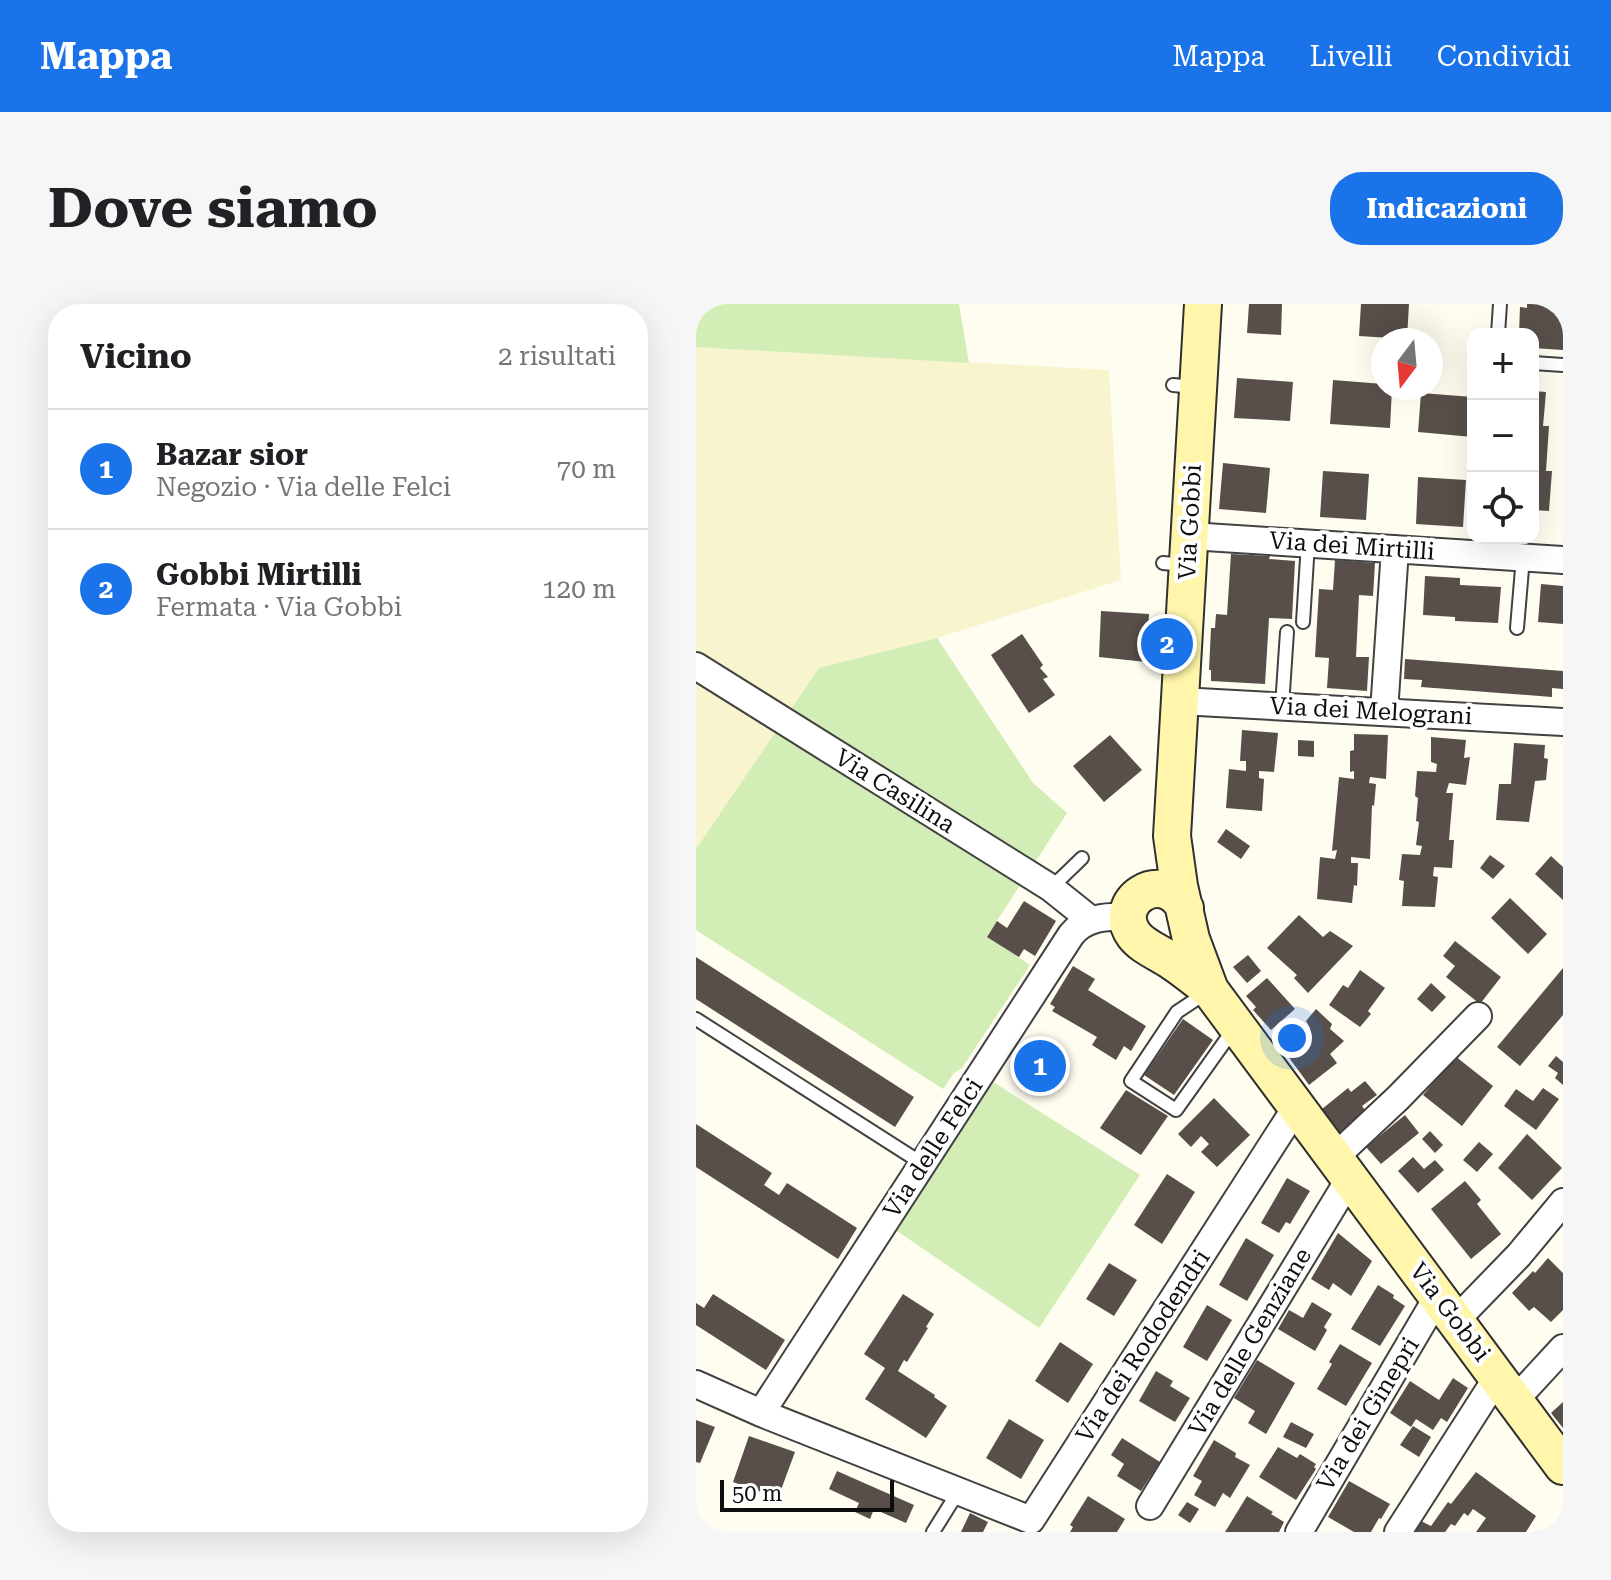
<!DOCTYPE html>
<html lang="it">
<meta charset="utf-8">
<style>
:root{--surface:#fff;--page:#f6f6f6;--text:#202124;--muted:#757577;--line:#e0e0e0;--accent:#1a73e8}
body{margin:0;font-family:"Roboto Serif",serif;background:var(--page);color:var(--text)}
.controls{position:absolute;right:24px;top:24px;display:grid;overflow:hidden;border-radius:16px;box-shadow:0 8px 32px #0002}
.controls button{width:72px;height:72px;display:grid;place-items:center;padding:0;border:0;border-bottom:2px solid var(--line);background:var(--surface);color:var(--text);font:40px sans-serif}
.compass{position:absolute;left:675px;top:24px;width:72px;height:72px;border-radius:50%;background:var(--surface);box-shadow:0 8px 32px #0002;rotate:196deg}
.scale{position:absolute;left:24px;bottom:20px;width:174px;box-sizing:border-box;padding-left:8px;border:4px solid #0e0e0e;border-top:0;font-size:22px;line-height:28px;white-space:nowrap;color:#0e0e0e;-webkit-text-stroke:6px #fff;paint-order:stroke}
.you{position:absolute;left:596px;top:734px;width:28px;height:28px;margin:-20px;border:6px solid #fff;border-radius:50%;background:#1a73e8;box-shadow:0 0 0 12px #1a73e833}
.badge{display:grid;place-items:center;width:52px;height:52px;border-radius:50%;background:var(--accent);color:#fff;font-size:26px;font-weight:700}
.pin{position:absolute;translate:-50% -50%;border:4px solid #fff;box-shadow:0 2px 8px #0006}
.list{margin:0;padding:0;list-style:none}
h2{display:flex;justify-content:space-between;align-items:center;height:104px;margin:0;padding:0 32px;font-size:34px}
h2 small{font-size:26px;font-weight:400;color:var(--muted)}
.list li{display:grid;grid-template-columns:52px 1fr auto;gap:24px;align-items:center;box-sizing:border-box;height:120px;padding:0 32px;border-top:2px solid var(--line)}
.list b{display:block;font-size:30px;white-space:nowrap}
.list p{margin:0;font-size:26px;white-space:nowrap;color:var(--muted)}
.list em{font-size:26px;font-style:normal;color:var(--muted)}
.icon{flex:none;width:44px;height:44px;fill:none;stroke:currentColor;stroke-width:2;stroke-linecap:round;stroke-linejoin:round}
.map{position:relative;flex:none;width:867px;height:1228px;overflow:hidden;border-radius:32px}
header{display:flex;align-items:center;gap:48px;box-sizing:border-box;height:112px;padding:0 40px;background:var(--accent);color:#fff}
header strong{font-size:38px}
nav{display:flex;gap:44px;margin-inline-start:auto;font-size:28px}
.intro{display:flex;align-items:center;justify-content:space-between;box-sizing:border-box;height:192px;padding:0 48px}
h1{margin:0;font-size:56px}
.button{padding:20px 36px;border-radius:32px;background:var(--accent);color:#fff;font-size:28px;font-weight:700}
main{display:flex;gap:48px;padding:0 48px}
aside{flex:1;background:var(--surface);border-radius:32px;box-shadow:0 8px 32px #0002}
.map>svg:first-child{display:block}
.farmland{fill:#f7f4ce}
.green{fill:#d2edb6}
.building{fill:#584f4a}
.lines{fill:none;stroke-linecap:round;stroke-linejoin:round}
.lane-casing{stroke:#414141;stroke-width:16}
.street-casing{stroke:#414141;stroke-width:30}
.secondary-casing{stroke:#303030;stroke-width:40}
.lane{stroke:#fff;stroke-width:12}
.street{stroke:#fff;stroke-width:26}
.secondary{stroke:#fff6ab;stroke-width:36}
.labels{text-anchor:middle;stroke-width:8;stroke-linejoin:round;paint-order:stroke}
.street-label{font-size:24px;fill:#0e0e0e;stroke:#fff}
</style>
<header>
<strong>Mappa</strong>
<nav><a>Mappa</a><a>Livelli</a><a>Condividi</a></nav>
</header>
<div class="intro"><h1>Dove siamo</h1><a class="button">Indicazioni</a></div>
<main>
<aside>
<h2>Vicino<small>2 risultati</small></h2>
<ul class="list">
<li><span class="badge">1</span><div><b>Bazar sior</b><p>Negozio · Via delle Felci</p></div><em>70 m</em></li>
<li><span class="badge">2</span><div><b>Gobbi Mirtilli</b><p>Fermata · Via Gobbi</p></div><em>120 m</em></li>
</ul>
</aside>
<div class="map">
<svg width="867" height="1228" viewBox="0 0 867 1228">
<rect width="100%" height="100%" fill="#fffcf0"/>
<!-- farmland -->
<path class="farmland" d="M0,43L413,66L425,276L241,334L123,364L0,545Z"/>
<!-- green -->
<path class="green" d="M0,0H263L273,59L0,43Z
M241,334L337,479L371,509L291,632L334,661L266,764L258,769L247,785L0,626V545L123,364Z
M294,776L444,871L343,1024L201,927Z"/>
<!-- building -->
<path class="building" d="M553,0H586L585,31L551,29Z
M665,0H713L711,35L663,32Z
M831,0H858V4H867V46L837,44V30H823L824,3L831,4Z
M541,74L597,78L594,117L538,114Z
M637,76L687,80V84H696L694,124L634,120Z
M837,87L850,88L847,122H853L850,167H856L853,207L837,206Z
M725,89L777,93V133L722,128Z
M527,159L574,164L570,209L523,205Z
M627,167L673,170L670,216L624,213Z
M722,173L770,176L767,223L720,220Z
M535,250L574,252L573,255L599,257L596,315L573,314L569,380L515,377V366H513L515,324H519L520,310L531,311Z
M639,256L679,259L677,292L663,291L660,353H673L671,387L631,384L633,354L619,353L623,285L637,286Z
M729,272L764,274V281L805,283L802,319L759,317V313L727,311Z
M845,280L867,282V320L842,318Z
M405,307L453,310L450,358L403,353Z
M326,330L347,361L344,364L352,373L347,375L359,391L333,409L295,351Z
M709,355L867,367V385L856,384V393L725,383L726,376L708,375Z
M546,426L582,429L578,468L563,467V474L568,475L566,507L530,504L533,465L550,467V457H544Z
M658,430L692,431L690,475L674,473L673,479L680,480L678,502L676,501L674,555L655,553V559H662L661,582L658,581L656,599L621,595L624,553L639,555L641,546L636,547L643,473L658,475V467L654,468V447L658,446Z
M414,431L446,466L408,498L377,462Z
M735,433L770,436L768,454L774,453L770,481L753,479L750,489H757L753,536H758L756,564L738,563L737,572L742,573L739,603L706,602L708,577L703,576L706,550L724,551L726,542L720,541L723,518L720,517L722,494L719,492L721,467L740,468L741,460L735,458Z
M602,436L618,437V453L602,452Z
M818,439L849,441L848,454L852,455L850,476L839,477L833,518L800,516L803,480H815Z
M530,525L554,542L545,555L521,538Z
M794,551L809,562L797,575L784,564Z
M855,552L867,563V596L839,570Z
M814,594L851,630L832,650L795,614Z
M328,597L360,617L339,652L328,645L323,653L291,633L301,617L311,624Z
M603,611L627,633L634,627L657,642L612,689L598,674L601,671L571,644Z
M759,637L805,673L784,700L750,673L759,662L747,652Z
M552,651L565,667L551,679L537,663Z
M0,653L218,793L199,823L0,695Z
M377,662L399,675L392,686L450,722L435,747L428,742L420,756L396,741L401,733L356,707L359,703L354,700Z
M867,664V711L824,762L801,743Z
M664,666L689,684L672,707L675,710L664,723L633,701L647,681L652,684Z
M571,674L599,705L575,726L557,706L560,703L550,692Z
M735,679L750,693L736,708L721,695Z
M620,705L636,720L634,725L648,737L634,750L641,759L613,781L589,748L596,741L594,737L614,724L610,717Z
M487,715L517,736L478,791L448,771Z
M759,752L797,782L766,822L727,791Z
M860,752L867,758V781L859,774L862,769L852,762Z
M669,777L681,791L666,802L673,811L646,831L626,805L652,784L655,788Z
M847,784L863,795L840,826L808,802L820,785L837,797Z
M430,786L472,812L445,851L404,824Z
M518,794L554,831L521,863L505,848L513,840L505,832L495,843L482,830Z
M709,811L723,829L685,860L670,843Z
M0,820L76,869L68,881L83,891L91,879L161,924L142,955L0,863Z
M734,827L747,841L739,849L726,835Z
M831,830L866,864L836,896L802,864Z
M783,838L797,850L781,868L767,856Z
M717,853L728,865L739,856L748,866L722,889L702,867Z
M471,870L499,888L466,940L438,921Z
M591,874L614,887L594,920L590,918L583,929L565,919Z
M769,877L785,896L781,900L805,930L775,955L735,905Z
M642,929L676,957L655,992L637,979L633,986L615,975Z
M550,934L578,951L551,997L523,981Z
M852,954L867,969V1006L855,1018L838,1003L833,1007L816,989L837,967L839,969Z
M413,959L441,976L418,1012L390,995Z
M682,981L698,991L697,994L709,1002L684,1042L655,1025Z
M17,990L89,1036L70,1066L0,1021V999L8,1004Z
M207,990L238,1010L230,1023L232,1024L211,1058L208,1056L202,1067L239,1091L238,1093L251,1102L230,1134L169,1095L189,1064L168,1050Z
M616,998L636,1010L628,1023L631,1026L619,1047L582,1025L593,1006L607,1014Z
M511,1001L536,1016L511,1057L487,1043Z
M364,1038L397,1060L372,1099L339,1077Z
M644,1040L676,1059L650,1102L621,1085L636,1060L633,1058Z
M561,1056L599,1079L570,1130L552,1119L559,1107L538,1094Z
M460,1067L477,1077L474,1082L494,1094L479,1118L443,1097Z
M757,1074L772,1084L751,1118L745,1114L737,1126L720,1115L715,1123L694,1109L714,1077L743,1096Z
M867,1098V1124L855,1109Z
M313,1115L348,1136L325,1175L290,1154Z
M0,1116L19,1123L4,1159L0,1158Z
M595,1118L618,1130L610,1144L587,1133Z
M717,1122L735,1133L723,1153L704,1141Z
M53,1132L99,1148L82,1194L37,1178Z
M426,1134L464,1158L445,1187L421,1172L428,1160L415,1151Z
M518,1136L540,1149L539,1153L554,1161L534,1194L527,1189L519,1203L498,1191L506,1177L497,1172Z
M582,1143L601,1154L604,1150L620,1160L618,1163L620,1165L600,1196L563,1173Z
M141,1167L218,1201L210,1219L178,1205L174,1215L159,1208L163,1199L133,1185Z
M780,1168L840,1212L830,1228H780L790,1214L777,1205L772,1212L768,1209L759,1222L755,1220L749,1228H718L725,1217L735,1222L752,1198L755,1200Z
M653,1177L694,1200L685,1215L683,1214L675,1228H658L632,1213Z
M392,1192L429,1215L421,1228H374L377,1223L374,1221Z
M551,1192L577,1208L575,1210L588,1218L583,1228H529Z
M491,1198L503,1205L494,1219L482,1211Z
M274,1209L292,1218L287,1228H265Z"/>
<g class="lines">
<!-- lane casing -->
<g class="lane-casing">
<path id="lane" d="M802,30L804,0
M837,59L867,61
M477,81L499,83
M467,259L489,261
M607,318L612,239
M821,324L827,253
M586,402L591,328
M355,584L386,554
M511,688L481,708L435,777L480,806L532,733L541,726
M0,715L227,860
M237,1228L262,1188"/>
</g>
<!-- street casing -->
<g class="street-casing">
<path id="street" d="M494,232L867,256
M0,362L355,584L395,616
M484,397L867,418
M688,408L699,245
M639,853L702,794L782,712
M760,1016L823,951L867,898
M0,1080L65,1109L335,1216L601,802
M819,1096L867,1044
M65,1109L375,631C389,613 411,612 432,613
M454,1202L654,874
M603,1228L742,992
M702,1228L802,1072"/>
</g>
<!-- secondary casing -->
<g class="secondary-casing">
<path id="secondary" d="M507,0L476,532L483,582L495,635L514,686
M489,604C466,562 414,598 438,631C446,642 462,648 474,656C488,665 501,676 514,686L867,1162"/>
</g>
<!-- lane -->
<use href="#lane" class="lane"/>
<!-- street -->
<use href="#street" class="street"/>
<!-- secondary -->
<use href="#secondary" class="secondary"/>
</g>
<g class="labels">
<!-- street labels -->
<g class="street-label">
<text transform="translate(494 218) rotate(-87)" y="8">Via Gobbi</text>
<text transform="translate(656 242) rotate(4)" y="8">Via dei Mirtilli</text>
<text transform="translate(675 407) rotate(3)" y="8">Via dei Melograni</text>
<text transform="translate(199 487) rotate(32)" y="8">Via Casilina</text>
<text transform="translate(237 844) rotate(-57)" y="8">Via delle Felci</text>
<text transform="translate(754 1008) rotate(53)" y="8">Via Gobbi</text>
<text transform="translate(554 1038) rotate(-59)" y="8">Via delle Genziane</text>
<text transform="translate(447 1042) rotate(-57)" y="8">Via dei Rododendri</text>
<text transform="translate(672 1110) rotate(-59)" y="8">Via dei Ginepri</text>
</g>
</g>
</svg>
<div class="controls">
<button>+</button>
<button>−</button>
<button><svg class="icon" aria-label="locate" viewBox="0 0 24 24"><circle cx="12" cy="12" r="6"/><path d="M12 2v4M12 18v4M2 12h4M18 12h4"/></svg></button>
</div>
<svg class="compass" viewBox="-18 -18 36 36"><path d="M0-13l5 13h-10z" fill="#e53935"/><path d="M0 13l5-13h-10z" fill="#757577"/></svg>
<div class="scale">50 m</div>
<div class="you"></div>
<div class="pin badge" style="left:344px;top:762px">1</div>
<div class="pin badge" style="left:471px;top:340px">2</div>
</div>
</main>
